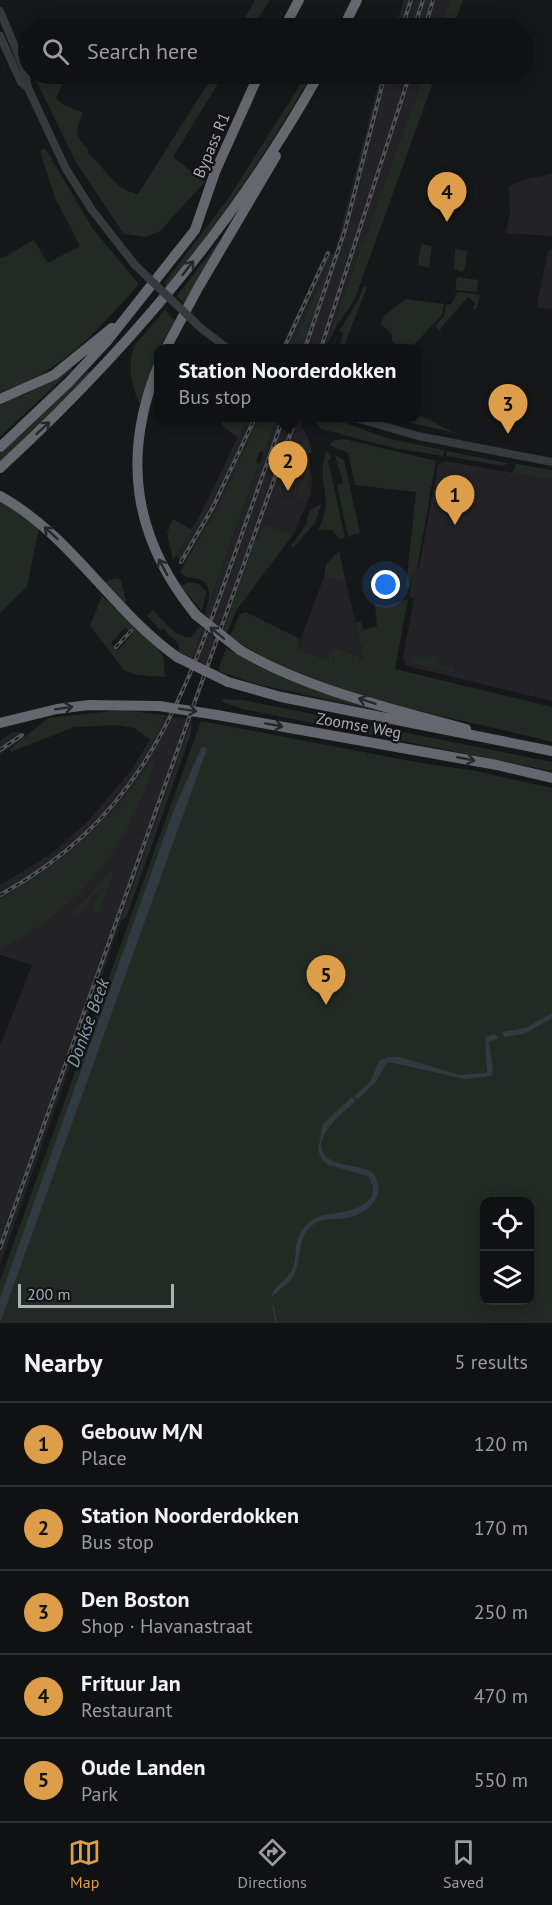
<!DOCTYPE html>
<meta charset="utf-8">
<style>
:root{--surface:#101112;--page:#1e1f20;--text:#f1f3f6;--muted:#9c9d9f;--line:#303132;--accent:#de9e49}
body{margin:0;font-family:"PT Sans",sans-serif;background:var(--page);color:var(--text)}
.controls{position:absolute;right:18px;bottom:18px;display:grid;overflow:hidden;border-radius:12px;box-shadow:0 3px 15px #0003}
.controls button{width:54px;height:54px;display:grid;place-items:center;padding:0;border:0;border-bottom:2px solid var(--line);background:var(--surface);color:var(--text);font:30px sans-serif}
.scale{position:absolute;left:18px;bottom:15px;width:156px;box-sizing:border-box;padding-left:6px;border:3px solid #aaafb6;border-top:0;font-size:16px;line-height:21px;white-space:nowrap;color:#aaafb6;-webkit-text-stroke:4px #111213;paint-order:stroke}
.you{position:absolute;left:386px;top:585px;width:21px;height:21px;margin:-15px;border:4px solid #fff;border-radius:50%;background:#1a73e8;box-shadow:0 0 0 9px #1a73e833}
.badge{display:grid;place-items:center;width:39px;height:39px;border-radius:50%;background:var(--accent);color:#111;font-size:20px;font-weight:700}
.pin{position:absolute;translate:-50% -50px;filter:drop-shadow(0 2px 3px #0008)}
.pin::after{content:'';position:absolute;top:32px;width:21px;height:18px;background:inherit;clip-path:polygon(0 0,100% 0,50% 100%)}
.popup{position:absolute;left:154px;top:344px;width:267px;height:78px;box-sizing:border-box;display:grid;place-content:center;border-radius:12px;background:var(--surface);filter:drop-shadow(0 2px 4px #0005);font-size:20px;white-space:nowrap;color:var(--muted)}
.popup b{font-size:22px;color:var(--text)}
.popup::after{content:'';position:absolute;left:50%;top:100%;margin-left:-12px;border:12px solid transparent;border-top-color:var(--surface)}
.list{margin:0;padding:0;list-style:none}
h2{display:flex;justify-content:space-between;align-items:center;height:78px;margin:0;padding:0 24px;font-size:26px}
h2 small{font-size:20px;font-weight:400;color:var(--muted)}
.list li{display:grid;grid-template-columns:39px 1fr auto;gap:18px;align-items:center;box-sizing:border-box;height:84px;padding:0 24px;border-top:2px solid var(--line)}
.list b{display:block;font-size:22px;white-space:nowrap}
.list p{margin:0;font-size:20px;white-space:nowrap;color:var(--muted)}
.list em{font-size:20px;font-style:normal;color:var(--muted)}
.icon{flex:none;width:33px;height:33px;fill:none;stroke:currentColor;stroke-width:2;stroke-linecap:round;stroke-linejoin:round}
.map{position:relative;flex:none;width:552px;height:1323px;overflow:hidden}
.search{position:absolute;background:var(--surface);box-shadow:0 3px 15px #0003;left:18px;right:18px;top:18px;height:66px;display:flex;align-items:center;gap:15px;box-sizing:border-box;padding:0 21px;border-radius:33px;color:var(--muted);font-size:22px}
.sheet{height:498px;background:var(--surface)}
nav{display:flex;justify-content:space-around;align-items:center;box-sizing:border-box;height:84px;border-top:2px solid var(--line);background:var(--surface);font-size:16px;color:var(--muted)}
nav a{display:grid;justify-items:center;gap:3px}
nav .on{color:var(--accent)}
.map>svg:first-child{display:block}
.built{fill:#232325}
.green{fill:#232a23;fill-rule:evenodd}
.water{fill:#313a40}
.lines{fill:none;stroke-linecap:round;stroke-linejoin:round}
.stream{stroke:#313a40;stroke-width:1.5}
.tertiary{stroke:#38393d;stroke-width:8}
.motorway{stroke:#64676d;stroke-width:10}
.rail-casing{stroke:#515357;stroke-width:4}
.rail{stroke:#111213;stroke-width:1.5;stroke-dasharray:4.5;stroke-linecap:butt}
.tertiary-bridge{stroke:#38393d;stroke-width:8}
.motorway-bridge{stroke:#64676d;stroke-width:10}
.oneway{stroke:#26272a}
.labels{text-anchor:middle;stroke-width:4.5;stroke-linejoin:round;paint-order:stroke}
.street-label{font-size:16px;fill:#aaafb6;stroke:#111213}
.water-label{font-size:18px;font-style:italic;fill:#859eae;stroke:#111213}
</style>
<div class="map">
<svg width="552" height="1323" viewBox="0 0 552 1323">
<rect width="100%" height="100%" fill="#161718"/>
<!-- built -->
<path class="built" d="M404,0H450L440,28H395Z
M381,74H424L325,348H281L326,252L334,255Z
M552,174V236L506,233L510,212L509,186L526,179Z
M552,249V309L539,308L537,304L548,251Z
M247,418H260L216,510L184,564L176,556L201,513Z
M276,418H302L301,426L308,437L312,452L309,453L312,482L310,496L293,535L264,524L258,539L254,538L223,630L205,615Z
M446,461L552,480V701L407,666L403,658L414,599L409,596L412,571L419,568L438,465Z
M324,577L346,583L365,659L333,646L328,660L297,649Z
M203,628L218,642L209,667L192,658Z
M165,715L192,720L0,1265V1046L32,965L0,955V885L52,853L88,821L130,772Z
M12,732H19L24,738L0,755V741Z"/>
<!-- green -->
<path class="green" d="M255,0H270L252,28H239Z
M450,0H463L453,28H440Z
M33,74L65,77L56,98L62,104L83,113C75,131 74,136 89,150L87,153C103,164 114,190 138,194L214,74H224L173,157L205,182L160,231L145,237L124,234L77,164Z
M307,74H312C269,149 221,219 167,287L164,283L228,199Z
M424,74H436L354,301L337,325L325,348Z
M45,148L93,229L139,284C100,328 59,375 0,392V259L34,240L48,263L80,246L55,198L40,151Z
M219,241L220,242L184,303L177,296Z
M421,244L432,246L429,268L418,265Z
M455,249L467,251L465,269L462,272L454,269Z
M334,256L302,348H291Z
M457,277L478,280L477,292L455,290Z
M364,286L367,287L343,348H339L343,333L339,331L333,347L335,348H331C340,326 356,309 364,286Z
M458,292L480,295L476,310L473,307L476,304L468,297L440,329L443,333L435,326L444,316L446,305L451,304Z
M406,299L444,304L442,315L411,348H399L392,342V334L381,324L384,316Z
M165,310L175,320L159,348L140,404C131,382 127,369 134,346Z
M71,367L72,369L0,437V403L26,394Z
M88,371L91,374L0,463V453Z
M417,414L455,433L389,418H417Z
M221,418H247L238,438L222,425Z
M260,418H276L264,452L260,451L256,462L259,464L205,615C207,603 216,585 198,579C190,577 186,579 180,572L216,510Z
M313,418H331L390,439L444,450L443,456L394,448L321,429Z
M344,439L436,461L417,569L412,572L409,589L406,586L416,492L355,485L348,453L329,445L335,440Z
M308,441L312,452L307,454L310,475L301,500L298,491L307,466L301,442Z
M447,451L508,463L503,466L446,456Z
M326,452L330,453L331,459L328,460L345,538L339,539L332,530H318C336,497 315,483 326,452Z
M335,455L344,460L360,533L348,536L337,485L343,483Z
M516,464L552,470V480L512,473Z
M0,501L39,528L27,587L0,613Z
M321,504L315,523L293,548L291,546L305,526L310,510Z
M173,519L192,530L173,560L167,533Z
M264,524L293,535L237,609L227,633L223,630L254,538L258,539Z
M339,551L346,583L324,577L326,564Z
M115,578L121,579L126,602L123,603L105,582Z
M189,582L199,584L206,592L202,611L181,586Z
M102,596L157,648L163,656L165,677L137,675L124,670L90,626ZM125,627L133,634L118,650L111,644Z
M408,599L395,669L552,707V742C451,715 316,698 230,636L240,614L246,612L300,639L297,649L328,660L333,646L364,659L356,623L361,621L363,630L377,626L375,604L387,606Z
M153,610C163,620 178,640 192,637L200,626L203,628L192,658L179,652C180,637 169,639 164,629L160,630L147,616Z
M226,648L285,678L381,711L256,684L218,671Z
M408,654L422,660L433,655L440,657L436,662L442,668L445,666L455,669L454,673L414,663Z
M223,699L243,700L552,762V771L243,709L222,702Z
M121,710L165,715L152,741L134,728L116,725L74,727L11,752L10,749L48,718Z
M192,720L191,733L126,918L121,920Z
M201,721L421,763L471,770L552,788V1323H0V1281ZM484,1202H530V1300H484Z
M156,756C132,841 82,912 0,948V899L49,868L86,838L119,804Z
M112,870L114,871L99,913L92,909L98,896L94,893L85,910L67,919Z"/>
<!-- water -->
<path class="water" d="M202,746L207,749L0,1323V1298L173,812Z
M552,1013V1018L524,1034L504,1037L502,1032L526,1028Z
M495,1034L498,1038L489,1042L493,1071L491,1076L465,1079L389,1062L386,1064L376,1082L358,1099L354,1096L370,1082L379,1061L388,1057H400L459,1075L487,1073L485,1037Z
M352,1097L356,1101C343,1112 302,1144 332,1161C345,1167 361,1165 373,1173C389,1195 368,1214 346,1218C335,1220 323,1217 314,1224C290,1244 309,1269 282,1288C277,1291 276,1295 272,1296C274,1285 285,1282 291,1272C298,1260 293,1244 301,1232C318,1203 348,1223 372,1197L373,1187L368,1176L328,1165L322,1160L318,1150L323,1124Z"/>
<g class="lines">
<!-- stream -->
<path class="stream" d="M273,1306L276,1323"/>
<!-- tertiary -->
<path class="tertiary" d="M0,11L25,71L28,88L66,169L92,210L135,265
M0,36L21,82L28,88
M202,329L227,348
M356,418L418,436L552,462"/>
<!-- motorway -->
<path class="motorway" d="M284,28L299,0
M343,28L357,0
M166,348L198,288L276,156
M159,364C121,456 133,538 196,615
M0,399L54,375L112,328
M0,447L69,382L108,340L195,230L215,172L259,74
M0,468C125,353 236,223 319,74
M0,496C71,535 111,610 177,657
M240,650C308,690 390,708 466,729
M228,682L281,697L552,751
M217,715L497,765L552,778
M0,723L57,709L89,705L159,706"/>
<!-- rail casing -->
<g class="rail-casing">
<path id="rail" d="M402,28L411,0
M414,28L423,0
M425,28L433,0
M284,348L328,253
M305,348L345,230L385,74
M321,348L410,74
M181,562L213,507L255,418
M116,647L131,631
M0,750L22,735
M0,895C131,823 174,724 222,590C243,532 263,475 283,418
M0,1248L296,418"/>
</g>
<!-- rail -->
<use href="#rail" class="rail"/>
<!-- tertiary-bridge -->
<path class="tertiary-bridge" d="M135,265L202,329"/>
<!-- motorway-bridge -->
<path class="motorway-bridge" d="M196,615L240,650
M177,657L228,682
M159,706L217,715"/>
</g>
<!-- one-way arrows -->
<defs><path id="oneway-shaft" d="M-6 0H5M1.5-3L5.5 0L1.5 3" fill="none" stroke-width="1.6" stroke-linecap="round" stroke-linejoin="round" transform="scale(1.5)"/></defs>
<g class="oneway">
<use href="#oneway-shaft" transform="translate(188 268) rotate(-52)"/>
<use href="#oneway-shaft" transform="translate(43 428) rotate(-43)"/>
<use href="#oneway-shaft" transform="translate(51 533) rotate(-137)"/>
<use href="#oneway-shaft" transform="translate(163 567) rotate(-118)"/>
<use href="#oneway-shaft" transform="translate(217 633) rotate(-141)"/>
<use href="#oneway-shaft" transform="translate(367 701) rotate(-162)"/>
<use href="#oneway-shaft" transform="translate(64 708) rotate(-9)"/>
<use href="#oneway-shaft" transform="translate(188 710) rotate(9)"/>
<use href="#oneway-shaft" transform="translate(274 725) rotate(10)"/>
<use href="#oneway-shaft" transform="translate(466 759) rotate(11)"/>
</g>
<g class="labels">
<!-- street labels -->
<g class="street-label">
<text transform="translate(211 145) rotate(-67)" y="6">Bypass R1</text>
<text transform="translate(359 725) rotate(10)" y="6">Zoomse Weg</text>
</g>
<!-- water labels -->
<g class="water-label">
<text transform="translate(88 1023) rotate(-70)" y="6">Donkse Beek</text>
</g>
</g>
</svg>
<div class="controls">
<button><svg class="icon" aria-label="locate" viewBox="0 0 24 24"><circle cx="12" cy="12" r="6"/><path d="M12 2v4M12 18v4M2 12h4M18 12h4"/></svg></button>
<button><svg class="icon" aria-label="layers" viewBox="0 0 24 24"><path d="M12 4l9 5-9 5-9-5zM3 14l9 5 9-5"/></svg></button>
</div>
<div class="scale">200 m</div>
<div class="you"></div>
<div class="pin badge" style="left:455px;top:525px">1</div>
<div class="pin badge" style="left:288px;top:491px">2</div>
<div class="popup"><b>Station Noorderdokken</b>Bus stop</div>
<div class="pin badge" style="left:508px;top:434px">3</div>
<div class="pin badge" style="left:447px;top:222px">4</div>
<div class="pin badge" style="left:326px;top:1005px">5</div>
<div class="search"><svg class="icon" aria-label="search" viewBox="0 0 24 24"><circle cx="10" cy="10" r="6"/><path d="M15 15l6 6"/></svg>Search here</div>
</div>
<section class="sheet">
<h2>Nearby<small>5 results</small></h2>
<ul class="list">
<li><span class="badge">1</span><div><b>Gebouw M/N</b><p>Place</p></div><em>120 m</em></li>
<li><span class="badge">2</span><div><b>Station Noorderdokken</b><p>Bus stop</p></div><em>170 m</em></li>
<li><span class="badge">3</span><div><b>Den Boston</b><p>Shop · Havanastraat</p></div><em>250 m</em></li>
<li><span class="badge">4</span><div><b>Frituur Jan</b><p>Restaurant</p></div><em>470 m</em></li>
<li><span class="badge">5</span><div><b>Oude Landen</b><p>Park</p></div><em>550 m</em></li>
</ul>
</section>
<nav>
<a class="on"><svg class="icon" aria-label="map" viewBox="0 0 24 24"><path d="M3 6l6-2 6 2 6-2v14l-6 2-6-2-6 2zM9 4v14M15 6v14"/></svg>Map</a>
<a><svg class="icon" aria-label="directions" viewBox="0 0 24 24"><path d="M12 3l9 9-9 9-9-9zM9 14v-3h6M13 9l2 2-2 2"/></svg>Directions</a>
<a><svg class="icon" aria-label="saved" viewBox="0 0 24 24"><path d="M7 4h10v16l-5-4-5 4z"/></svg>Saved</a>
</nav>
